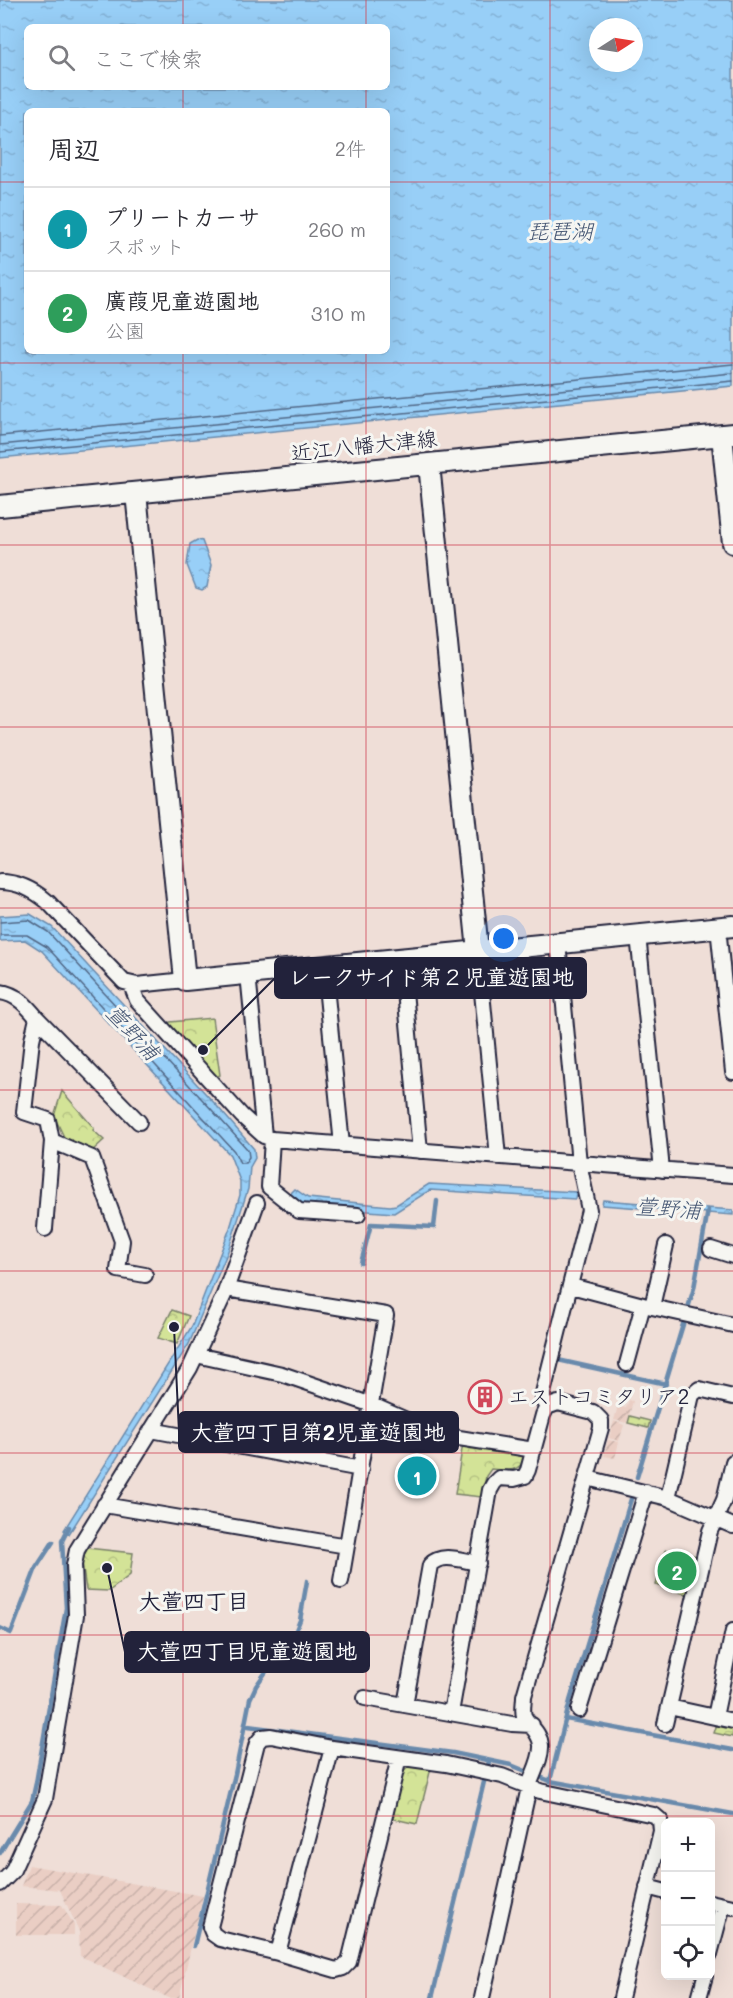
<!DOCTYPE html>
<html lang="ja">
<meta charset="utf-8">
<style>
:root{--surface:#fff;--page:#f2f2f3;--text:#2b2b33;--muted:#7c7c81;--line:#e1e1e2;--accent:#d1495b}
body{margin:0;font-family:Mali,"Klee One",sans-serif;background:var(--page);color:var(--text)}
.controls{position:absolute;right:18px;bottom:18px;display:grid;overflow:hidden;border-radius:9px;box-shadow:0 6px 24px #0002}
.controls button{width:54px;height:54px;display:grid;place-items:center;padding:0;border:0;border-bottom:2px solid var(--line);background:var(--surface);color:var(--text);font:30px sans-serif}
.compass{position:absolute;left:589px;top:18px;width:54px;height:54px;border-radius:50%;background:var(--surface);box-shadow:0 6px 24px #0002;rotate:78deg}
.you{position:absolute;left:504px;top:939px;width:21px;height:21px;margin:-15px;border:4px solid #fff;border-radius:50%;background:#1a73e8;box-shadow:0 0 0 9px #1a73e833}
.badge{display:grid;place-items:center;width:39px;height:39px;border-radius:50%;background:var(--accent);color:#fff;font-size:20px;font-weight:700}
.pin{position:absolute;translate:-50% -50%;border:3px solid #fff;box-shadow:0 2px 6px #0006}
.list{margin:0;padding:0;list-style:none}
h2{display:flex;justify-content:space-between;align-items:center;height:78px;margin:0;padding:0 24px;font-size:26px}
h2 small{font-size:20px;font-weight:400;color:var(--muted)}
.list li{display:grid;grid-template-columns:39px 1fr auto;gap:18px;align-items:center;box-sizing:border-box;height:84px;padding:0 24px;border-top:2px solid var(--line)}
.list b{display:block;font-size:22px;white-space:nowrap}
.list p{margin:0;font-size:20px;white-space:nowrap;color:var(--muted)}
.list em{font-size:20px;font-style:normal;color:var(--muted)}
.icon{flex:none;width:33px;height:33px;fill:none;stroke:currentColor;stroke-width:2;stroke-linecap:round;stroke-linejoin:round}
.map{position:relative;flex:none;width:733px;height:1998px;overflow:hidden}
.search{position:absolute;background:var(--surface);box-shadow:0 6px 24px #0002;left:24px;top:24px;width:366px;height:66px;display:flex;align-items:center;gap:15px;box-sizing:border-box;padding:0 21px;border-radius:9px;color:var(--muted);font-size:22px}
.panel{position:absolute;background:var(--surface);box-shadow:0 6px 24px #0002;left:24px;top:108px;width:366px;height:246px;border-radius:9px}
.map>svg:first-child{display:block}
.industrial{fill:url(#industrial-furrows)}
.park{fill:url(#park-crowns);stroke:#7a8269;stroke-width:1.5}
.garden{fill:url(#garden-dots);stroke:#7a8269;stroke-width:1.5}
.water{fill:url(#water-ripples);stroke:#698aac;stroke-width:1.5;fill-rule:evenodd}
.lines{fill:none;stroke-linecap:round;stroke-linejoin:round}
.shore{stroke:#516786;stroke-width:1.5}
.stream{stroke:#698aac;stroke-width:4.5}
.street-casing{stroke:#22223b;stroke-width:18}
.secondary-casing{stroke:#22223b;stroke-width:24}
.street{stroke:#f6f6f2;stroke-width:14}
.secondary{stroke:#f6f6f2;stroke-width:20}
.grid{fill:none;stroke:#d1495b;stroke-width:1.5;stroke-opacity:0.55}
.labels{text-anchor:middle;stroke-width:6;stroke-linejoin:round;paint-order:stroke}
.street-label{font-size:21px;fill:#22223b;stroke:#f6f6f2}
.poi-label{font-size:21px;fill:#22223b;stroke:#f6f6f2;text-anchor:start}
.water-label{font-size:22px;font-style:italic;fill:#455673;stroke:#f6f6f2}
.neighbourhood-label{font-size:22px;font-weight:bold;fill:#22223b;stroke:#f6f6f2}
.leader{fill:none;stroke:#22223b;stroke-width:2}
.callout-dot{fill:#22223b;stroke:#f6f6f2;stroke-width:2}
.callout{fill:#22223b;stroke:#22223b;stroke-width:2}
.callout-label{font-size:22px;text-anchor:middle;font-weight:bold;fill:#fff}
</style>
<div class="map">
<svg width="733" height="1998" viewBox="0 0 733 1998">
<defs>
<pattern id="industrial-furrows" width="10" height="10" patternUnits="userSpaceOnUse" patternTransform="scale(1.5)"><rect width="10" height="10" fill="#eacec4"/><path d="M-1 1l2-2M0 10L10 0M9 11l2-2" fill="none" stroke="#c8b1a9"/></pattern>
<pattern id="park-crowns" width="20" height="18" patternUnits="userSpaceOnUse" patternTransform="scale(1.5)"><rect width="20" height="18" fill="#d3e397"/><path d="M2 6a3 3 0 1 1 6 0M12 15a3 3 0 1 1 6 0" fill="none" stroke="#b5c283"/></pattern>
<pattern id="garden-dots" width="8" height="8" patternUnits="userSpaceOnUse" patternTransform="scale(1.5)"><rect width="8" height="8" fill="#d3e397"/><path d="M2 2h.1M6 6h.1" fill="none" stroke="#b5c283" stroke-width="1.8" stroke-linecap="round"/></pattern>
<pattern id="water-ripples" width="26" height="14" patternUnits="userSpaceOnUse" patternTransform="scale(1.5)"><rect width="26" height="14" fill="#98cff7"/><path d="M2 4q2-2 4 0t4 0M15 11q2-2 4 0t4 0" fill="none" stroke="#83b1d5"/></pattern>
</defs>
<rect width="100%" height="100%" fill="#efded7"/>
<filter id="ink" filterUnits="userSpaceOnUse"><feTurbulence type="fractalNoise" baseFrequency=".0167" numOctaves="2"/><feDisplacementMap in="SourceGraphic" scale="12" xChannelSelector="R" yChannelSelector="G"/><feConvolveMatrix kernelMatrix="1 2 1 2 8 2 1 2 1" color-interpolation-filters="sRGB"/></filter>
<g filter="url(#ink)">
<!-- industrial -->
<path class="industrial" d="M629,1400L633,1401L627,1423L614,1420L618,1406L626,1408Z
M614,1421L624,1425L619,1441L609,1438Z
M608,1440L619,1442L615,1458L604,1456Z
M29,1865L203,1896L179,1998H169L80,1956L79,1931L60,1890L21,1886Z
M16,1904L62,1905L74,1925V1935H16Z"/>
<!-- park -->
<path class="park" d="M212,1018L220,1075L215,1078L167,1025L170,1022Z
M62,1091L94,1128L93,1130L104,1140L92,1151L66,1141L54,1116Z
M172,1310L189,1316L177,1344L158,1338Z
M463,1443L526,1455C522,1473 506,1471 491,1469L486,1476L482,1497L455,1494Z
M87,1548L133,1553L130,1575L109,1591L86,1590L82,1562Z
M666,1550L698,1556L689,1595L656,1585Z
M718,1721L733,1725V1737L714,1733Z
M411,1765L431,1768L417,1824L390,1818L402,1773Z"/>
<!-- garden -->
<path class="garden" d="M630,1416L650,1421L648,1428L628,1423Z"/>
<!-- water -->
<path class="water" d="M0,0H733V386L0,458ZM27,27H387V87H27ZM598,27H634V63H598ZM27,111H387V351H27Z
M197,540L202,541L211,565L207,587L202,590L196,588L187,565L190,544Z
M30,914L52,927L217,1106L254,1149L255,1158L250,1167L248,1189L228,1251L189,1344L69,1534L64,1530L192,1326L230,1228L240,1195V1181L230,1155L42,951L25,940L0,941V916Z
M429,1184L576,1192L575,1199L430,1190L394,1213L303,1206L290,1194L295,1189L308,1198L390,1206L396,1205Z
M603,1200L733,1210V1215L602,1205Z"/>
<g class="lines">
<!-- shore -->
<path class="shore" d="M0,436L733,364
M0,445L733,373
M0,452L733,381
M0,922L29,920L48,932L212,1110L248,1150L249,1157L245,1163H240L234,1151L47,947L27,935H0"/>
<!-- stream -->
<path class="stream" d="M361,1263L371,1224L434,1227L437,1201
M558,1360L666,1384
M637,1477L694,1288L708,1210
M0,1628L11,1633L36,1568L53,1542
M566,1719L733,1750
M248,1726L453,1753L511,1765L550,1781L570,1701L631,1499
M550,1781L733,1814
M0,1853L32,1801L36,1783L66,1608L62,1541L69,1527
M194,1946L235,1774L250,1699L256,1686L270,1666L292,1640L300,1620L307,1581
M432,1998L489,1761"/>
<!-- street casing -->
<g class="street-casing">
<path id="street" d="M0,882C19,882 34,890 48,902L124,982L137,985L185,980
M718,927L733,1072
M638,935L662,1170
M478,951L498,1157
M402,959L420,1151
M324,966L342,1145
M248,974L264,1136
M131,985L137,1000L242,1116L264,1136L272,1139L733,1175
M0,992C17,994 27,1006 37,1018L139,1122
M37,1018L32,1040L24,1112L48,1120L52,1141L45,1229
M272,1139L269,1187L299,1211L358,1215
M52,1141L92,1158L122,1241L118,1270L145,1275
M711,1249L733,1256
M571,1286L643,1305L733,1325
M226,1289L386,1315L341,1581
M652,1307L666,1245
M196,1355L282,1374L372,1405L420,1426L459,1438L534,1450
M627,1364L643,1305
M547,1407L543,1401V1393L589,1210L579,1163L558,943
M151,1430L361,1469
M587,1478L668,1498L733,1526
M668,1498L692,1395L699,1389L733,1397
M104,1505L347,1546
M365,1698L512,1724L532,1725
M405,1705L430,1565C442,1552 463,1561 478,1563
M669,1707L733,1721
M579,1710L646,1492
M451,1713L490,1490L494,1483L499,1478L514,1479L525,1476L528,1470L543,1415L547,1407L558,1403L593,1412L601,1420V1428L524,1696C524,1702 522,1710 524,1716C529,1726 540,1732 541,1745C542,1757 534,1772 530,1783L482,1998
M715,1717L733,1631
M665,1724L710,1531L724,1500L733,1462
M399,1758L349,1962L343,1968L336,1970L278,1953L220,1939L213,1934L210,1927L257,1743L262,1737L271,1736L332,1748L446,1764L502,1776L540,1791L654,1815L660,1820L661,1831L621,1998
M0,1884L12,1872L45,1799L76,1615L74,1565L77,1550L190,1368L224,1295L257,1203
M647,1887L666,1892
M710,1902L733,1907
M278,1953L332,1748
M710,1954L723,1905
M699,1998L705,1976"/>
</g>
<!-- secondary casing -->
<g class="secondary-casing">
<path id="secondary" d="M722,435L733,543
M429,464L478,951
M136,493L185,980L733,926
M0,506L733,434"/>
</g>
<!-- street -->
<use href="#street" class="street"/>
<!-- secondary -->
<use href="#secondary" class="secondary"/>
</g>
</g>
<!-- grid -->
<path class="grid" d="M183,0V27M366,0V27M550,0V1998M183,87V111M366,87V111M0,182H27M387,182H733M183,351V1998M366,351V1998M0,363H733M0,545H733M0,727H733M0,908H733M0,1090H733M0,1271H733M0,1453H733M0,1635H733M0,1816H733"/>
<!-- icons -->
<defs>
<g id="building-ring" transform="scale(1.725)"><circle r="9.5" fill="#f6f6f2" stroke="#d1495b" stroke-width="1.5"/><path d="M-4-6H4V6H1V3H-1V6H-4ZM-2.5-4.3h1.7v1.8h-1.7ZM.8-4.3h1.7v1.8H.8ZM-2.5-1h1.7V.8h-1.7ZM.8-1h1.7V.8H.8Z" fill="#d1495b"/></g>
</defs>
<g fill-rule="evenodd">
<use href="#building-ring" x="485" y="1397"/>
</g>
<g class="labels">
<!-- street labels -->
<g class="street-label">
<text transform="translate(364 446) rotate(-6)" y="7">近江八幡大津線</text>
</g>
<!-- poi labels -->
<g class="poi-label">
<text x="508" y="1404">エストコミタリア2</text>
</g>
<!-- water labels -->
<g class="water-label">
<text x="560" y="239">琵琶湖</text>
<text transform="translate(133 1032) rotate(47)" y="8">萱野浦</text>
<text transform="translate(668 1208) rotate(4)" y="8">萱野浦</text>
</g>
<!-- neighbourhood labels -->
<g class="neighbourhood-label">
<text x="194" y="1609">大萱四丁目</text>
</g>
</g>
<!-- callouts -->
<path class="leader" d="M203 1050L275 978M174 1327L179 1432M107 1568L125 1652"/>
<g class="callout-dot">
<circle cx="203" cy="1050" r="6"/>
<circle cx="174" cy="1327" r="6"/>
<circle cx="107" cy="1568" r="6"/>
</g>
<g class="callout">
<rect x="275" y="958" width="311" height="40" rx="6"/>
<rect x="179" y="1412" width="279" height="40" rx="6"/>
<rect x="125" y="1632" width="244" height="40" rx="6"/>
</g>
<g class="callout-label">
<text x="431" y="985">レークサイド第２児童遊園地</text>
<text x="318" y="1440">大萱四丁目第2児童遊園地</text>
<text x="247" y="1659">大萱四丁目児童遊園地</text>
</g>
</svg>
<div class="controls">
<button>+</button>
<button>−</button>
<button><svg class="icon" aria-label="locate" viewBox="0 0 24 24"><circle cx="12" cy="12" r="6"/><path d="M12 2v4M12 18v4M2 12h4M18 12h4"/></svg></button>
</div>
<svg class="compass" viewBox="-18 -18 36 36"><path d="M0-13l5 13h-10z" fill="#e53935"/><path d="M0 13l5-13h-10z" fill="#7c7c81"/></svg>
<div class="you"></div>
<div class="pin badge" style="left:417px;top:1476px;background:#0f9aa8">1</div>
<div class="pin badge" style="left:677px;top:1571px;background:#2e9e5b">2</div>
<div class="search"><svg class="icon" aria-label="search" viewBox="0 0 24 24"><circle cx="10" cy="10" r="6"/><path d="M15 15l6 6"/></svg>ここで検索</div>
<section class="panel">
<h2>周辺<small>2件</small></h2>
<ul class="list">
<li><span class="badge" style="background:#0f9aa8">1</span><div><b>プリートカーサ</b><p>スポット</p></div><em>260 m</em></li>
<li><span class="badge" style="background:#2e9e5b">2</span><div><b>廣葭児童遊園地</b><p>公園</p></div><em>310 m</em></li>
</ul>
</section>
</div>
